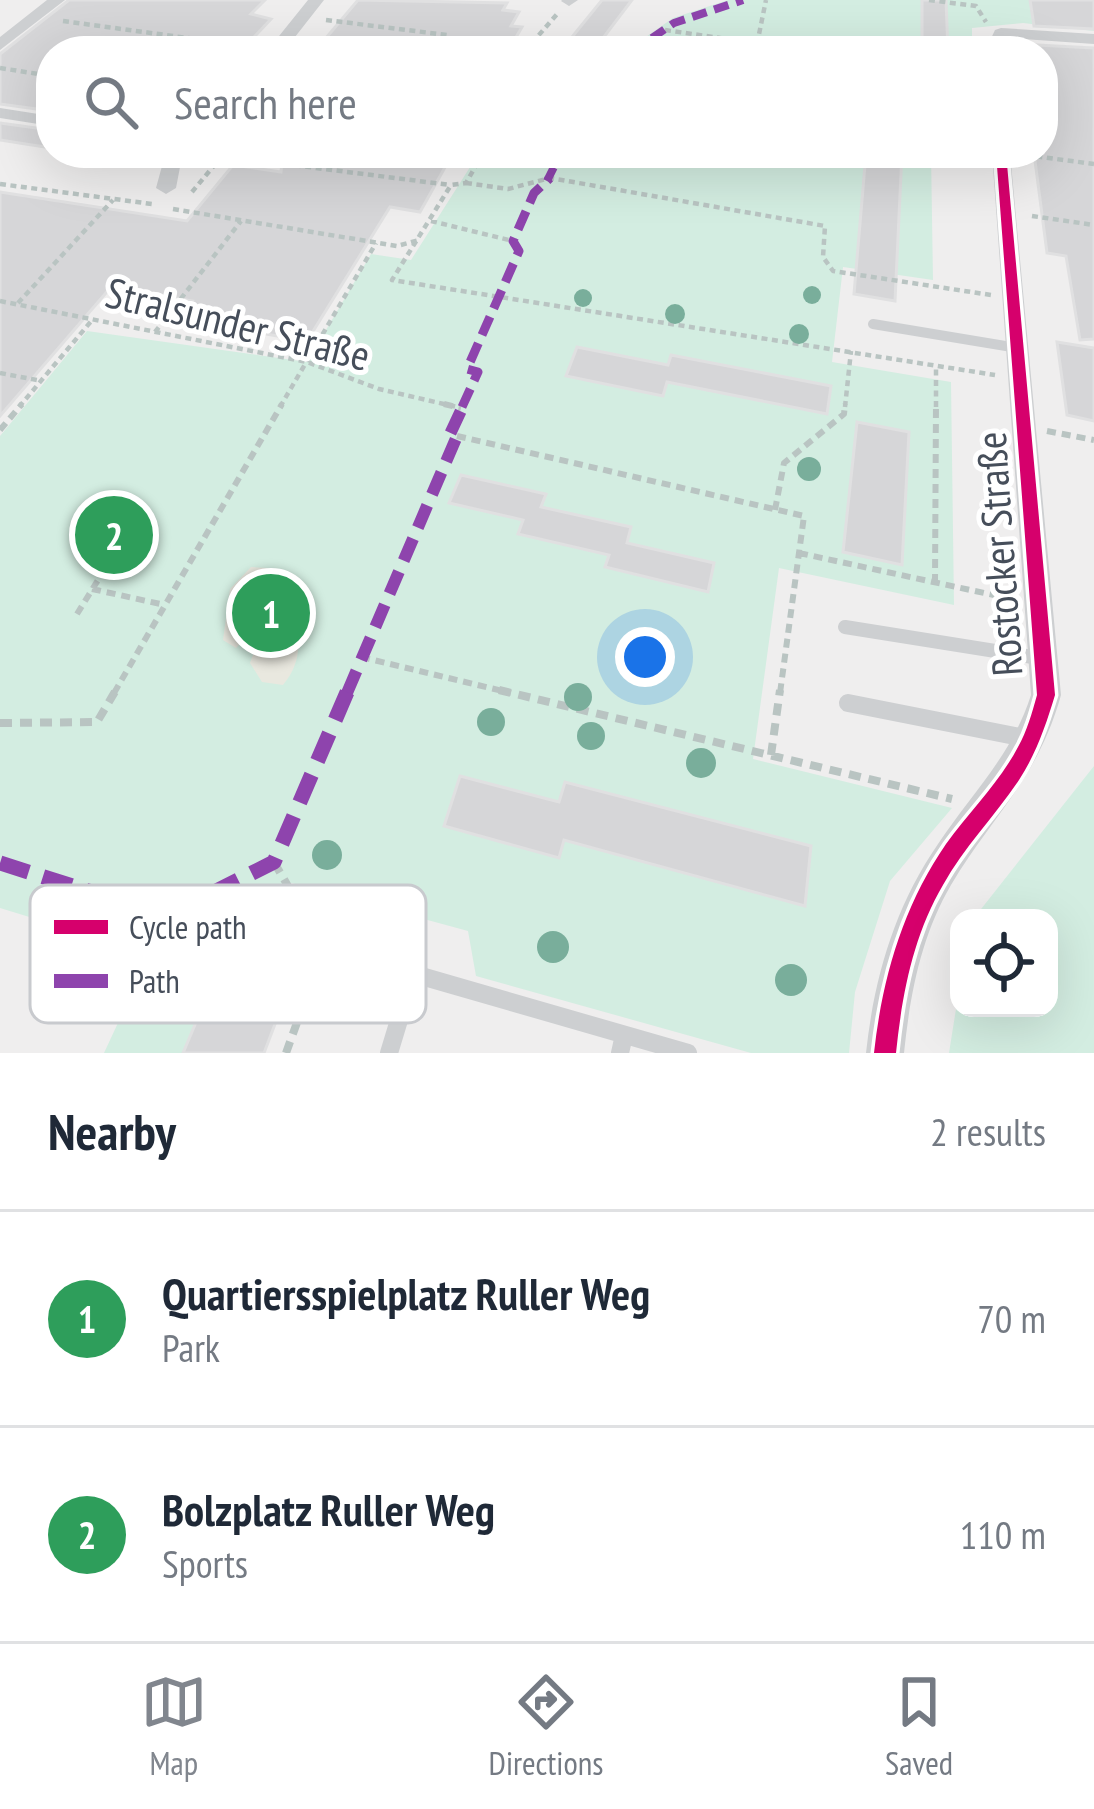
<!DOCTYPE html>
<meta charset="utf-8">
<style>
:root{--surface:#fff;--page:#f2f2f3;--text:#1f2937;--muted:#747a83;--line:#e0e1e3;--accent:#81868e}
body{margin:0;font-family:"PT Sans Narrow",sans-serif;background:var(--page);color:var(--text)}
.controls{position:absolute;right:36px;bottom:36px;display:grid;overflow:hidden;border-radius:24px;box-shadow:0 12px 48px #0002}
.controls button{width:108px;height:108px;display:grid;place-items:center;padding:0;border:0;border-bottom:3px solid var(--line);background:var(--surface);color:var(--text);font:60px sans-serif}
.you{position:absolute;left:645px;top:657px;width:42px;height:42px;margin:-30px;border:9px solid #fff;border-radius:50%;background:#1a73e8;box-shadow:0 0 0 18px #1a73e833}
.badge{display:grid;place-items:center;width:78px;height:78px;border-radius:50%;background:var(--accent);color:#fff;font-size:39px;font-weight:700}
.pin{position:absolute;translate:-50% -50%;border:6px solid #fff;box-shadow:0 3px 12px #0006}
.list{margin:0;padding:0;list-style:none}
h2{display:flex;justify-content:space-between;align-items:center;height:156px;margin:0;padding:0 48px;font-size:51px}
h2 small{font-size:39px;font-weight:400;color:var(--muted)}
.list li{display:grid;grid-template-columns:78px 1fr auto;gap:36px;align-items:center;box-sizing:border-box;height:216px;padding:0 48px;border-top:3px solid var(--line)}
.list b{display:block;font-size:45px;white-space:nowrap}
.list p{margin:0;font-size:39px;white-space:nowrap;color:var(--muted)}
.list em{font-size:39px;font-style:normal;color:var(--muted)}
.icon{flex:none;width:66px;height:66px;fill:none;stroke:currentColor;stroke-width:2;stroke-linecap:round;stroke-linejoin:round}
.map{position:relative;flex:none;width:1094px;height:1053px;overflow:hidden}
.search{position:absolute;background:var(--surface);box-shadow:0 12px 48px #0002;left:36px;right:36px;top:36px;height:132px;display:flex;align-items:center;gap:30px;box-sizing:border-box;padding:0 42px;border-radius:48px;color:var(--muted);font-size:45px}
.sheet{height:588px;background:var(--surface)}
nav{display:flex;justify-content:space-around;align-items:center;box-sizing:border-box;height:168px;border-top:3px solid var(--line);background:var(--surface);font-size:33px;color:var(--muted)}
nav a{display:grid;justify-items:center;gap:6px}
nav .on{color:var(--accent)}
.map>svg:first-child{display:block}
.green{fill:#d3ede1}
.sand{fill:#e9e8df}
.building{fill:#d6d6d8;stroke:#e0e0e1;stroke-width:3}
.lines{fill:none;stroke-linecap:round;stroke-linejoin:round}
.path-far2{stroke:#b9c4c2;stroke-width:4.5;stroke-dasharray:6 4.5;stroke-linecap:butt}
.path-far1{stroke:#b9c4c2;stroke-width:6;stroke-dasharray:9 6;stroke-linecap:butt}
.path{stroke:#b9c4c2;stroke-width:8;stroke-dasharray:12 8;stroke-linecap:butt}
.lane-far2{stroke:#cdcfd1;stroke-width:10}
.lane-far1{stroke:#cdcfd1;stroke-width:14}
.lane{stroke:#cdcfd1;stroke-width:18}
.street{fill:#cdcfd1;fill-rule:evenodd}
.quiet-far3{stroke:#8e44ad;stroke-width:8;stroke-dasharray:15 8;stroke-linecap:butt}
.quiet-far2{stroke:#8e44ad;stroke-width:9;stroke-dasharray:20 9;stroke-linecap:butt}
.quiet-far1{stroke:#8e44ad;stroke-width:12;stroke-dasharray:24 12;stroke-linecap:butt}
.quiet{stroke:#8e44ad;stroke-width:15;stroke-dasharray:30 15;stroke-linecap:butt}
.cycleway-casing{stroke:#fff;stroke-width:7}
.cycleway{fill:#d6006c;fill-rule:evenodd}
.tree{fill:#79ae9b}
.labels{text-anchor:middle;stroke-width:10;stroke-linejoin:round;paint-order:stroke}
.street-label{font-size:42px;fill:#464e5a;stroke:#fff}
.key{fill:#fff;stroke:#c8cace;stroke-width:3}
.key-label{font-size:33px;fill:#464e5a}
</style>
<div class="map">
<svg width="1094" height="1053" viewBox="0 0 1094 1053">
<rect width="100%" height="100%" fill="#efeeee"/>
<!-- green -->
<path class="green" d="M728,0H1094V31L1023,23L972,28V51H626L673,18Z
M479,153H931L933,280L843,267L832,362L951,382L954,605L779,568L753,759L952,808L890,881L855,992L849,1053H751L476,976L468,931L284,881L254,957L183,1053H104L150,954L0,908V436L87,331L307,362L371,254L411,260Z
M1094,766V1053H949L959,990V1008H1049V918H974Z"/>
<!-- sand -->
<path class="sand" d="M251,567L267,568C290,607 315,647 283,685L262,682L250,663L255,649L245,639L236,648L223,640L230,589Z"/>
<!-- building -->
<path class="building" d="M69,0H265L251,14L271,19L241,51H51V111L0,104V54Z
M358,0L507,3L503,10L519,12L511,26L522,27L508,51H372L321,44Z
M602,0H632L600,42L572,37Z
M922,0H946L948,51H922Z
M1030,0H1094V29L1034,26Z
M1037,45L1094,48V339L1080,340L1066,256L1047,253L1034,153H1043V51Z
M0,123L51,130V148L0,140Z
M283,153H453L420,212L390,207L307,341L177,319L192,301L112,286L0,416V192L187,221L233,165L281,172Z
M866,153H902L895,301L854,294Z
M1057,342L1094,348V421L1067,415Z
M577,347L668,365L671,355L831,386L827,414L667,382L663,396L566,376Z
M857,422L909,432L902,565L843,552Z
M461,475L546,494L541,507L631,527L627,543L714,563L708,592L605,567L609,555L518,534L523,520L449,503Z
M460,776L559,802L565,782L811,846L805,906L564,840L559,858L444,826Z
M227,949L296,969L264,1053H183Z"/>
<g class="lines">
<!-- path-far2 -->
<path class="path-far2" d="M929,0L976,6L986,22
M326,20L447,35
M63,21L195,39
M665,30L809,51
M757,44L766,0
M525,51L558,13
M0,68L51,76
M483,153L466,183L451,185L392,280L995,375
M1026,155L1094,164
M222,156L450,185
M466,183L508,189L550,178L825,226L823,257L833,271L991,295
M0,184L152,204
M192,192L222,156
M173,209L397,246L419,240
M1032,216L1094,225
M431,221L513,241
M0,301L307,362L379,389L457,407
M18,303L113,200
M155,332L241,221
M0,373L42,381
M19,407L93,319
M280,407L376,243
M845,407L851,351
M936,407V365"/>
<!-- path-far1 -->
<path class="path-far1" d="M444,404L461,408
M0,430L22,404
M1047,431L1094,440
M457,436L804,516L780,693
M775,510L784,463L844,414L845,404
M799,553L1012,599
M935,583L936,404
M92,589L165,605
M77,614L106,567
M361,657L511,693
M114,693L282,404"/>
<!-- path -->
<path class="path" d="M499,690L952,799
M0,723L97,722L116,690
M771,755L780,690
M274,862L314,931
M286,1053L316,970"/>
<!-- lane-far2 -->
<path class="lane-far2" d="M873,324L1018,348"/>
<!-- lane-far1 -->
<path class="lane-far1" d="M845,627L1045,659"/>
<!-- lane -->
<path class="lane" d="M848,703L1030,739
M324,948L688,1053
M389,1053L413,974
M620,1053L624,1035"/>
<!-- street -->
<path class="street" d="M47,0H65L0,50V37Z
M308,0H324L284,51H267Z
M578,0L569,6L561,1L562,0Z
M1001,28L1094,34V44L1007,38L1001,51H985L995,30Z
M0,108L51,116V126L0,118Z
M172,153H191L180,167L176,188L166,194L156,188L162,166Z
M992,153H1010L1061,695C1038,778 993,815 951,885C921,936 910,995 904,1053H866C874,978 895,906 938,844C972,793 1012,755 1031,695Z"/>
<!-- quiet-far3 -->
<path class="quiet-far3" d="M633,51L674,23L743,0
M547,181L561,153"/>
<!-- quiet-far2 -->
<path class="quiet-far2" d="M462,407L478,372L467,369L519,251L513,241L534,193L550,178"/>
<!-- quiet-far1 -->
<path class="quiet-far1" d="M347,693L457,436L450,434L464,404"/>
<!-- quiet -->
<path class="quiet" d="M0,863L167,916L274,862L348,690"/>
<!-- cycleway casing -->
<g class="cycleway-casing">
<path id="cycleway" d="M996,153H1006L1055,695C1046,725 1036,754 1019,780C995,816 964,847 943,885C913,936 902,995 896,1053H874C882,979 903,906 946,844C970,811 999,783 1018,747C1027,731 1032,713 1037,695Z"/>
</g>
<!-- cycleway -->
<use href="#cycleway" class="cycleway"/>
</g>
<!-- trees -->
<g class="tree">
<circle cx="812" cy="295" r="9"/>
<circle cx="583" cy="298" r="9"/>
<circle cx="675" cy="314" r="10"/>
<circle cx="799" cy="334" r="10"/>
<circle cx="809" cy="469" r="12"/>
<circle cx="578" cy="697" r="14"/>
<circle cx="491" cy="722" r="14"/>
<circle cx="591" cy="736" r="14"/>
<circle cx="701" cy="763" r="15"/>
<circle cx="327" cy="855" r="15"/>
<circle cx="553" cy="947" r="16"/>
<circle cx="791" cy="980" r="16"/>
</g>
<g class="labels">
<!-- street labels -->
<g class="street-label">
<text transform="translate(238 324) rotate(14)" y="15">Stralsunder Straße</text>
<text transform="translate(999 554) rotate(-94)" y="15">Rostocker Straße</text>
</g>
</g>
<!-- legend -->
<rect x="30" y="885" width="396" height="138" rx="18" class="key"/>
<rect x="54" y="920" width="54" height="14" fill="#d6006c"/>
<rect x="54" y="974" width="54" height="14" fill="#8e44ad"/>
<g class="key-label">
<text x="129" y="939">Cycle path</text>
<text x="129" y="993">Path</text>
</g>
</svg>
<div class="controls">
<button><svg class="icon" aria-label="locate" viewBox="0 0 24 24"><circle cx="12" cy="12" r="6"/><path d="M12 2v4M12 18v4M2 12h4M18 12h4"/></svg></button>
</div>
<div class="you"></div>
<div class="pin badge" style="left:271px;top:613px;background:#2e9e5b">1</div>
<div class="pin badge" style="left:114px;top:535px;background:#2e9e5b">2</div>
<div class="search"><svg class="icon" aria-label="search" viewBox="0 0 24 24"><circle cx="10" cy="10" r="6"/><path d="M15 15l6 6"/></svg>Search here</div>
</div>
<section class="sheet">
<h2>Nearby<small>2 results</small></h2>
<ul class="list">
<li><span class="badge" style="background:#2e9e5b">1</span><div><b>Quartiersspielplatz Ruller Weg</b><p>Park</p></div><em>70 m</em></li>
<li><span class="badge" style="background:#2e9e5b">2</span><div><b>Bolzplatz Ruller Weg</b><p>Sports</p></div><em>110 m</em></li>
</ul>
</section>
<nav>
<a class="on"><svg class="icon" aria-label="map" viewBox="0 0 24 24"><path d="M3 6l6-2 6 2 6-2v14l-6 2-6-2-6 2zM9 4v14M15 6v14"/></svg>Map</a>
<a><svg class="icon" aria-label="directions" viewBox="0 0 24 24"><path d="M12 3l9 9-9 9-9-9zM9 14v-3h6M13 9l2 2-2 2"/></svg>Directions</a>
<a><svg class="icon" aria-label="saved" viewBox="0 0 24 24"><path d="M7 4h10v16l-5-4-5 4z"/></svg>Saved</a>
</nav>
